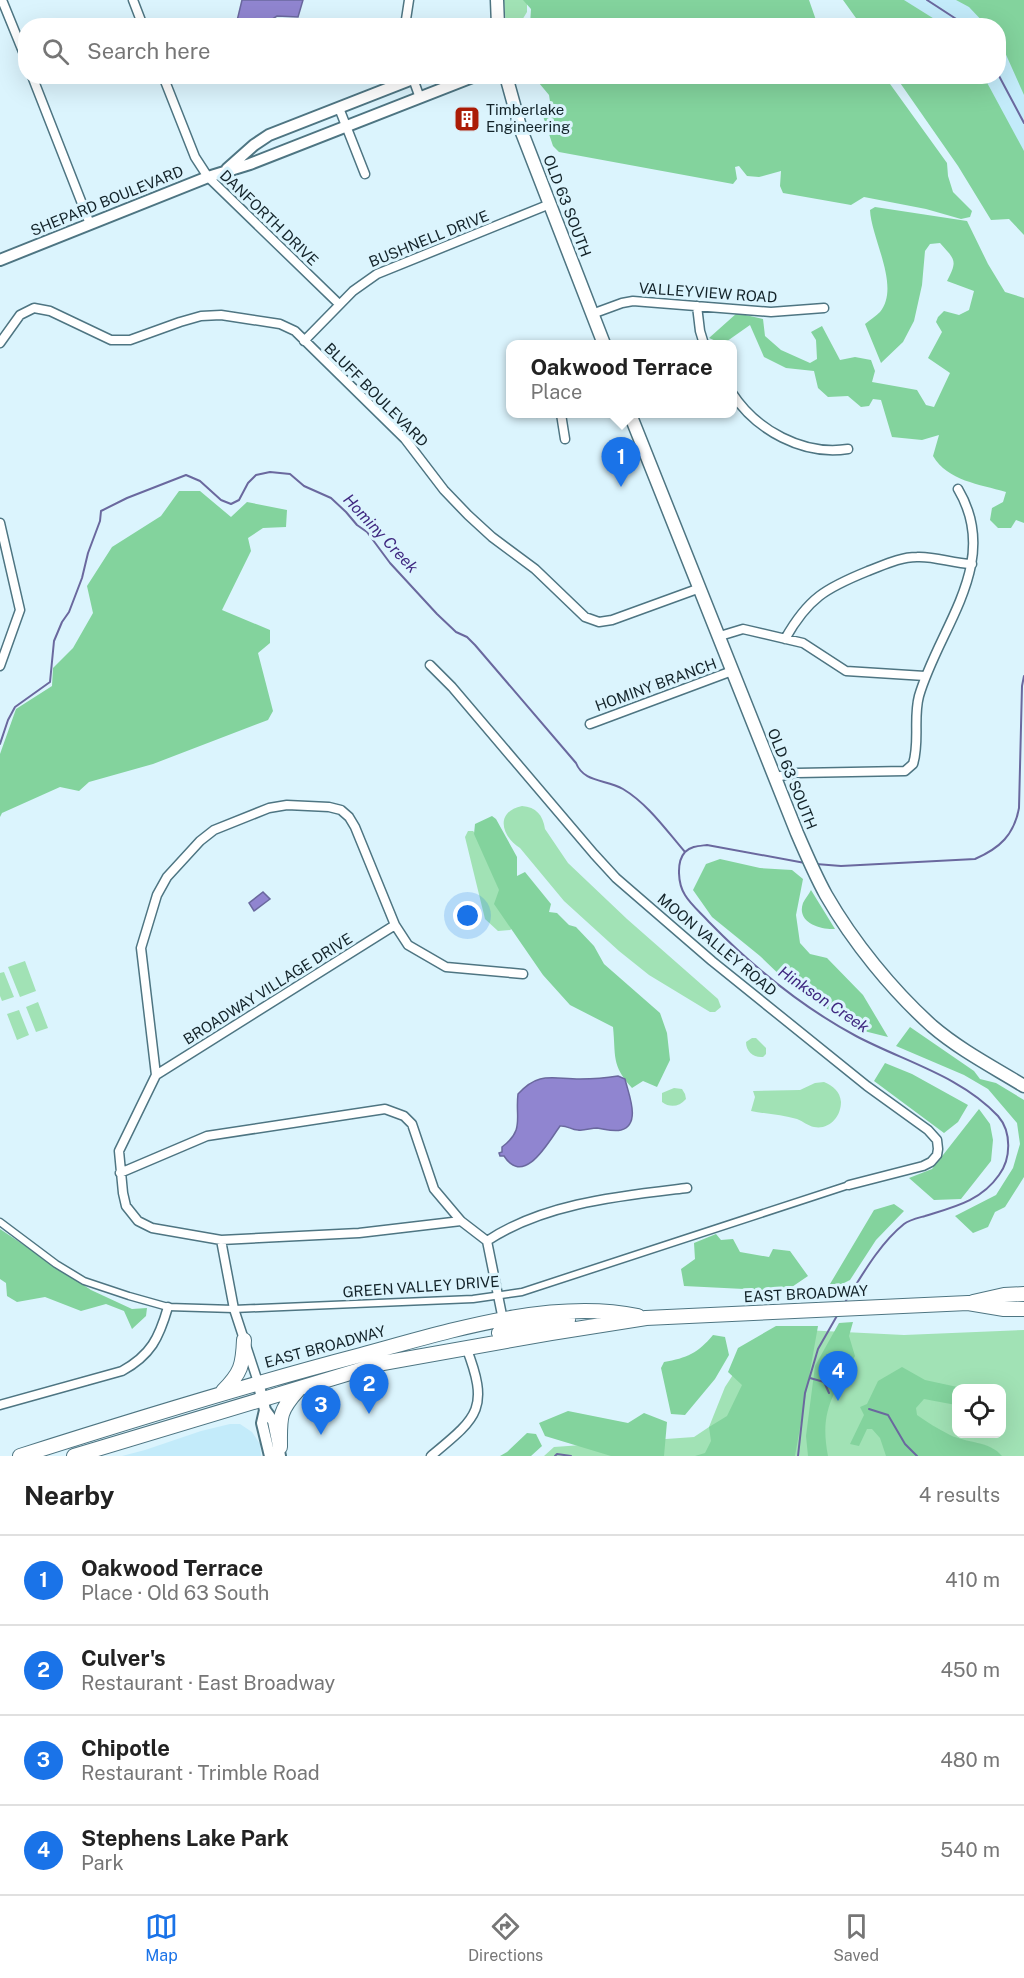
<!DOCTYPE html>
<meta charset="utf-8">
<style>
:root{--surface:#fff;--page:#f6f6f6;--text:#222;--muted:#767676;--line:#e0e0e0;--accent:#1a73e8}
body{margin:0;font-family:"Public Sans",sans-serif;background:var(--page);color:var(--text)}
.controls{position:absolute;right:18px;bottom:18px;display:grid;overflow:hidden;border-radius:12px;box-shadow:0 6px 24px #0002}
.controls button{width:54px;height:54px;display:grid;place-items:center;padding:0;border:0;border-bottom:2px solid var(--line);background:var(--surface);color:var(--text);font:30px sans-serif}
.you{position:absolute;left:468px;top:916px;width:21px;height:21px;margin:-15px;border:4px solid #fff;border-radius:50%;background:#1a73e8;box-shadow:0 0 0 9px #1a73e833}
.badge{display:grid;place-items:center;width:39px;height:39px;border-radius:50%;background:var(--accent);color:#fff;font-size:20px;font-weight:700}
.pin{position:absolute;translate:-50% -50px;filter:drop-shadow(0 2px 3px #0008)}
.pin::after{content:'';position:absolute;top:32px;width:21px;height:18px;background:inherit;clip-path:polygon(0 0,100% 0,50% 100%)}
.popup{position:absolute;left:506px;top:340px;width:231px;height:78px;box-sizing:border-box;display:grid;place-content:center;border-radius:12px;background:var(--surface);filter:drop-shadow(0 2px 4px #0005);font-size:20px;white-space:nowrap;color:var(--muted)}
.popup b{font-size:22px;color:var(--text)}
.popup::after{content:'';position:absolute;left:50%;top:100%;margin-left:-12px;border:12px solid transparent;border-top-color:var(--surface)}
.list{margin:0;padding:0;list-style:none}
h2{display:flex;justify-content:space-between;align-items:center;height:78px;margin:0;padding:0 24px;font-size:26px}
h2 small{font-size:20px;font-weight:400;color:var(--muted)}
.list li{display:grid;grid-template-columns:39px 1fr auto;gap:18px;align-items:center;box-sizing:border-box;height:90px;padding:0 24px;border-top:2px solid var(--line)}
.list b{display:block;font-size:22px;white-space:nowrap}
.list p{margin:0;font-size:20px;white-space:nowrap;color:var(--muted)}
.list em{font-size:20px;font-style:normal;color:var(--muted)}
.icon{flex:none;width:33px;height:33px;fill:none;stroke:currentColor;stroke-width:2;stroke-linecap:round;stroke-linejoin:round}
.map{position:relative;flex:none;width:1024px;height:1456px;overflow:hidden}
.search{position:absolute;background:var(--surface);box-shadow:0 6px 24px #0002;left:18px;right:18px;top:18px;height:66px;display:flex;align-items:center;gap:15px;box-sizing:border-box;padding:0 21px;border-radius:24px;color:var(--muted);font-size:22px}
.sheet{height:438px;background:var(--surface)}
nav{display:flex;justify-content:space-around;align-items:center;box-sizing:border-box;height:84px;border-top:2px solid var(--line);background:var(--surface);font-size:16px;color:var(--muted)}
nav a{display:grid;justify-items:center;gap:3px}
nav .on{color:var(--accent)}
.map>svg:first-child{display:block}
.built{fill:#c3ebfa}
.green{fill:#a1e2b5;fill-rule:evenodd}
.forest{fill:#83d39d}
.water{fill:#9085d0;stroke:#6a689e;stroke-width:1.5}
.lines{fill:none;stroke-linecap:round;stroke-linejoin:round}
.stream{stroke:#6a689e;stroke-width:2}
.pedestrian-casing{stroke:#4e7582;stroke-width:9}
.minor-casing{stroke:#4e7582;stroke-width:11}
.tertiary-casing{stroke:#4e7582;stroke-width:14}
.secondary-casing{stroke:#4e7582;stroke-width:15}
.primary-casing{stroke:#4e7582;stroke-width:16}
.pedestrian{stroke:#fff;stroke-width:6}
.minor{stroke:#fff;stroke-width:8}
.tertiary{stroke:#fff;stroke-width:10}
.secondary{stroke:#fff;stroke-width:12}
.primary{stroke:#fff;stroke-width:14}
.labels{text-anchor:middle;stroke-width:6;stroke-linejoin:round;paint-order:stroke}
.poi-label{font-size:15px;fill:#132329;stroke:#dbf4fd;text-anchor:start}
.street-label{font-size:15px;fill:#132329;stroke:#dbf4fd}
.water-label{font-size:16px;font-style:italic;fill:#402981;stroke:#dbf4fd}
</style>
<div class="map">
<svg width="1024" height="1456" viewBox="0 0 1024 1456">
<rect width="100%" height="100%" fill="#dbf4fd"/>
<!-- built -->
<path class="built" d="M880,0H1024V168L979,77L998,76V26L928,25Z
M230,1424H240L252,1432L260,1444L261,1456H122L145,1450L201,1431Z"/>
<!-- green -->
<path class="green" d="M504,0H527V12L519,25H506Z
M522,806C536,807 543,815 545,829L568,863L627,919L718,999L721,1007L715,1012H710L649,975L619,951L564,901L520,848C502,837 494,812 522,806Z
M468,831H473L476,834L515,927L510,930L498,931L485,919L465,837Z
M25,961L36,991L20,997L8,967Z
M4,972L14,997L2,1001L0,996V973Z
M38,1002L48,1028L36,1032L26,1007Z
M19,1010L29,1035L17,1040L7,1014Z
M752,1038H756L766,1048V1054L763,1057C754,1058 746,1052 746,1042Z
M824,1082C833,1086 840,1091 841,1102C841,1117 829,1130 814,1127C808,1126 803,1121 797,1119C783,1115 766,1114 751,1111L755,1097L753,1091L800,1090L815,1083Z
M674,1088L682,1089L685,1094L686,1099C679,1107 670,1108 662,1102V1093Z
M804,1330L904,1335L1024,1330V1456H544L554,1447L694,1437L709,1427L725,1387L755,1341ZM956,1388H1002V1434H956Z"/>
<!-- forest -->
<path class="forest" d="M523,0H809L817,23L827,25H530L531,9Z
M843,0H904L944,25H861Z
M956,0H1024V95L999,39L998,26L986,25L969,7Z
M534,77H885L947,163L948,176L953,192L972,211L970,217L961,219L926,209L864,197L851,205L783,193L780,186L781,171L759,177L747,176L739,166L735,167L737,179L733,184L559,152L553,146L542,113L544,110L551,108L549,95Z
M896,77H984L1024,151V235L1009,219L991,220L958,166Z
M875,207L967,221L988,264L1005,292L1024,298V523L1016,520L1011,528H998L990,520L992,508L1003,502L1006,492C979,484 948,481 933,456L939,435L922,440L892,437L881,400L873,399L869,406L861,407L848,396L828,397L818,388L814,371L786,368L764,357L750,325L723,344L709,338L737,313L763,319L765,336L781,350L810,363L817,359L816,340L811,332L822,326L840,360L855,357L871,360L875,371L872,382L917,390L926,405L934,407L950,373L928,358L942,332L936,322L938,317L944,311L959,315L969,310L974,291L947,281C958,260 955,260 940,243L930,244L925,251L922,285L914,321L903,342L881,363L865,324C870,320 876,316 880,312C901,287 871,238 870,210Z
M179,491H200L231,517L247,502L287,510L286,527L263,528L248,538L251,551L222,610L270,630V643L258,653L273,711L268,720L153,764L89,782L79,791L60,787L2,813L0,817V754L16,709L52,686L53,668L73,648L93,613L87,586L112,547L161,516Z
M492,816L496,819L517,857V876L525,872L551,904L549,912L557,913L569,925L576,927L594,946L604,964L660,1013L667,1033L670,1060L657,1087L643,1081L632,1088C611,1065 616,1056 613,1027L570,1005L543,975L494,904L499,890L474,834L475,824Z
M720,859L760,868L792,870L803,879L796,915L800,943L810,954L827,958L863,995L888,1037L860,1030L815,1001L795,984L786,981L760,956L712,917L693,890L706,864Z
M811,890L835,929C821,930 796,923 803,903C805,899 809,894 811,890Z
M910,1027L974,1071L980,1079L996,1083L1024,1100V1177L1005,1207L995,1212L988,1227L973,1233L955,1216L996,1195L1013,1168L1020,1144L1017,1123L988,1089L964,1075L896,1046Z
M885,1063L912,1074L968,1105L958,1122L944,1133L874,1081Z
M979,1109L990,1124L993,1140L991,1161L961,1199L934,1200L909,1178L932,1169Z
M894,1204L904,1211L876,1240L850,1280L842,1284H830L874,1210Z
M0,1229L91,1290L132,1309L147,1308L146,1316L132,1329L124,1311L106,1304L81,1311L45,1297L17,1302L7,1296L6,1283L0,1279Z
M716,1234L721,1240L733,1239L740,1252L769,1257L773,1249L790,1251L808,1276L786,1291L684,1286L681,1269L695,1259L694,1243Z
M853,1322L849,1336L855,1356C834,1394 819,1410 828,1456H808L806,1436L815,1366L839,1323Z
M776,1326H818L795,1456H695L705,1453L711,1441L709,1427L727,1416L742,1385L728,1372L738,1348Z
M713,1335L725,1337L729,1355L715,1379L685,1415L671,1414L661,1368L664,1362C687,1358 698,1353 713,1335Z
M902,1367L925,1380L962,1388H956V1405L924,1399L916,1408L917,1415C927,1422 938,1429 950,1435C966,1443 990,1441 1002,1456H886L880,1438L872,1429H867L859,1446L850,1444L864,1415L860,1407L867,1404L878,1381Z
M568,1411L628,1423L644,1413L667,1422L664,1456H611L545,1436L539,1423Z
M527,1433L536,1434L542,1446L531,1456H500L507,1452Z"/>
<!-- water -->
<path class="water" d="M242,0H303L298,17L277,16L263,25H236Z
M263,892L270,899L254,911L249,903Z
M618,1076L625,1079C628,1093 642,1124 621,1130C613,1132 605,1129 597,1128C591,1128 584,1131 578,1130C571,1130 567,1125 560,1126C548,1143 524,1187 504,1156H500L499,1153L502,1152V1147C525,1130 515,1118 518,1094C539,1071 552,1079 580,1079C592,1079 606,1078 618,1076Z"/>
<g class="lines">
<!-- stream -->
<path class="stream" d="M927,0L967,26
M998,74L1024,123
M0,744L8,720L15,707L50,682L54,641L62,622L69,612L82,578L88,553L100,521L101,511L127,498L186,475L200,481L221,500L231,504L239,500L248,483L256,475L270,472L290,474L304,486L331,498L346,512L357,525L367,532L390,563L437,614L456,632L467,637L475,645L576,763C584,783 606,779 623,789C648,804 666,830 685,852
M805,863L707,845C699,846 691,846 685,852C676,862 678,884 685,895C691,905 701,913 709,922C752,966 802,1007 856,1036C903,1061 961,1076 998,1116C1012,1132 1011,1159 999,1175C981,1201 954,1207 925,1216C918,1218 909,1220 904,1224C879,1244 861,1277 844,1304
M816,864L841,866L975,859C1000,848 1014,835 1019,808L1022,686L1024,676
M810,1378L824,1382L829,1393
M869,1409L888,1415L905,1444L917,1456
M555,1456L557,1454L571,1456
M798,1456L805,1393L818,1349L838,1314"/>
<!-- pedestrian casing -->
<g class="pedestrian-casing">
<path id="pedestrian" d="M0,1222L56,1264L84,1281L129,1296L168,1307L234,1309L473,1299L522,1292L849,1185"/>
</g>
<!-- minor casing -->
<g class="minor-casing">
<path id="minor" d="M2,0L26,59
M133,0L143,26
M405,26L409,0
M32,76L90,224
M163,76L195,157L208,177L339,304
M412,76L420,98
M339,108L365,174
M697,306L700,331L704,344
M592,314L622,303L633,301L771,312L824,308
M304,341L353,291L377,274L550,204
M0,343L20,315L34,308L50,311L111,340H130L180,322L201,316L221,315L280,324L295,331L405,439L444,490L468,515L492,537L535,569L585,617L599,622L612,620L700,588
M732,393C756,430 803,456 848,449
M561,414L565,439
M0,523L20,610L0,666
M720,636L743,629L803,643L846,671L925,676
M785,639C808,598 826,588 868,571C884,565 900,557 917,557C936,556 953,564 972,564
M430,665L452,687L594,854L616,878L712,961L867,1086L928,1130L937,1140L938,1149L937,1155L931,1162L923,1166L849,1185
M590,724L732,671
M775,777L797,773L905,771L913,764C920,742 913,718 919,696C939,627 1002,563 958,489
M156,1075L141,948L157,895L167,877L200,841L214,830L269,808L287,805L329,807L341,810L349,817L355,827L395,925
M120,1173L207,1136L385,1109L404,1116L412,1124L434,1189L461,1221L487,1241L503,1320
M461,1221L359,1233L221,1240L152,1228L138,1221L126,1206L123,1193L119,1151L156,1075L395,925L408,945L446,967L523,974
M221,1240L234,1309L258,1382
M487,1241C544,1203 620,1196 687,1188
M0,1405L122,1371C151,1355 159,1338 168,1307
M431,1456C478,1417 490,1409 466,1347"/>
</g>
<!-- tertiary casing -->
<g class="tertiary-casing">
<path id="tertiary" d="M227,169L254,145L269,135L420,76
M0,260L208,177L250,164L475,76
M258,1382L265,1410L273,1421L280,1456
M265,1410L262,1423L270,1456"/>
</g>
<!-- secondary casing -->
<g class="secondary-casing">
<path id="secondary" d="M497,0L498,26
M506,76L521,130L604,344
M630,414L797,833C806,854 815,875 826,895C853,942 892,990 932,1026C960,1050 993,1067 1024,1086"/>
</g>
<!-- primary casing -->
<g class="primary-casing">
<path id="primary" d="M973,1302L1004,1295L1024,1294
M499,1333L568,1320
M223,1391C241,1373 243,1365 244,1340
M280,1447C280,1418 278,1412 298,1390
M20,1456C133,1420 246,1385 361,1355C446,1332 550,1298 638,1316
M74,1456L383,1363L551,1333L646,1318L968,1303L1004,1309H1024"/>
</g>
<!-- pedestrian -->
<use href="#pedestrian" class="pedestrian"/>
<!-- minor -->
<use href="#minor" class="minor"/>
<!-- tertiary -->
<use href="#tertiary" class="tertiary"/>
<!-- secondary -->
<use href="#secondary" class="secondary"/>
<!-- primary -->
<use href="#primary" class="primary"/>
</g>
<!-- icons -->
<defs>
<g id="building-square" transform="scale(1.35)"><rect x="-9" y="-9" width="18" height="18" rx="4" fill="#ab1c06" stroke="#dbf4fd"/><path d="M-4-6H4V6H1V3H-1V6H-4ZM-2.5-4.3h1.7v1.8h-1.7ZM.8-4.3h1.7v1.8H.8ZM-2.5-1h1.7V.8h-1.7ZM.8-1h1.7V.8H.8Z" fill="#fff"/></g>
</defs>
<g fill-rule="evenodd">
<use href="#building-square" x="467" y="119"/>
</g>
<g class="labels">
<!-- poi labels -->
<g class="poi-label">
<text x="486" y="115">Timberlake<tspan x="486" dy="17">Engineering</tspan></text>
</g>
<!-- street labels -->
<g class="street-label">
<text transform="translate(107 201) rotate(-22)" y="5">SHEPARD BOULEVARD</text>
<text transform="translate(567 206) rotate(69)" y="5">OLD 63 SOUTH</text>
<text transform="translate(269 218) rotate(44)" y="5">DANFORTH DRIVE</text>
<text transform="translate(429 239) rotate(-22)" y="5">BUSHNELL DRIVE</text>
<text transform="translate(708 293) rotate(4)" y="5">VALLEYVIEW ROAD</text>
<text transform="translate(376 395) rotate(45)" y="5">BLUFF BOULEVARD</text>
<text transform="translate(656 685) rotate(-20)" y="5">HOMINY BRANCH</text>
<text transform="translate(792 779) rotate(68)" y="5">OLD 63 SOUTH</text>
<text transform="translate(717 945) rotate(40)" y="5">MOON VALLEY ROAD</text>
<text transform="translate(268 989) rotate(-32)" y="5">BROADWAY VILLAGE DRIVE</text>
<text transform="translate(421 1287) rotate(-4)" y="5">GREEN VALLEY DRIVE</text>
<text transform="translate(806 1294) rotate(-3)" y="5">EAST BROADWAY</text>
<text transform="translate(325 1347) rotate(-15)" y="5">EAST BROADWAY</text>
</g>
<!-- water labels -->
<g class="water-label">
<text transform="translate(381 533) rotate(47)" y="6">Hominy Creek</text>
<text transform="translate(824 999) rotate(34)" y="6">Hinkson Creek</text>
</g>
</g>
</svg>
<div class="controls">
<button><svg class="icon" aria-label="locate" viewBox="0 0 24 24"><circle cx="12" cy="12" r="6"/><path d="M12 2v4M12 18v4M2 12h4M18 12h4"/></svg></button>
</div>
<div class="you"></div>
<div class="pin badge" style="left:621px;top:487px">1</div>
<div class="popup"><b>Oakwood Terrace</b>Place</div>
<div class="pin badge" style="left:369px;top:1414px">2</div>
<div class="pin badge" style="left:321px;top:1435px">3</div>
<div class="pin badge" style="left:838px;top:1401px">4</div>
<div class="search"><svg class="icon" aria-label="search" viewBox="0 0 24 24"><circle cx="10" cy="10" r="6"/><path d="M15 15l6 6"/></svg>Search here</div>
</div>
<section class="sheet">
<h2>Nearby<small>4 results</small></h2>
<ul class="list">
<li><span class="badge">1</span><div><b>Oakwood Terrace</b><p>Place · Old 63 South</p></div><em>410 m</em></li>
<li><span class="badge">2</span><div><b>Culver's</b><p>Restaurant · East Broadway</p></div><em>450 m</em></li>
<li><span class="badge">3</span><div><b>Chipotle</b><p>Restaurant · Trimble Road</p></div><em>480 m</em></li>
<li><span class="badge">4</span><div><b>Stephens Lake Park</b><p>Park</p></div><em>540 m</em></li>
</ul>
</section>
<nav>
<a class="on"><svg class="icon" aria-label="map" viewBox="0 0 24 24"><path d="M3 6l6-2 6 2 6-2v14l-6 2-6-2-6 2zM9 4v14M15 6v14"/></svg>Map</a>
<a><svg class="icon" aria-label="directions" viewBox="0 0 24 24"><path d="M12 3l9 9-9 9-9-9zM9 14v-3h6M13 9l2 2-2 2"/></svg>Directions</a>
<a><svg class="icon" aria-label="saved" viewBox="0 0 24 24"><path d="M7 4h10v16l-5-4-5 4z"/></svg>Saved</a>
</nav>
